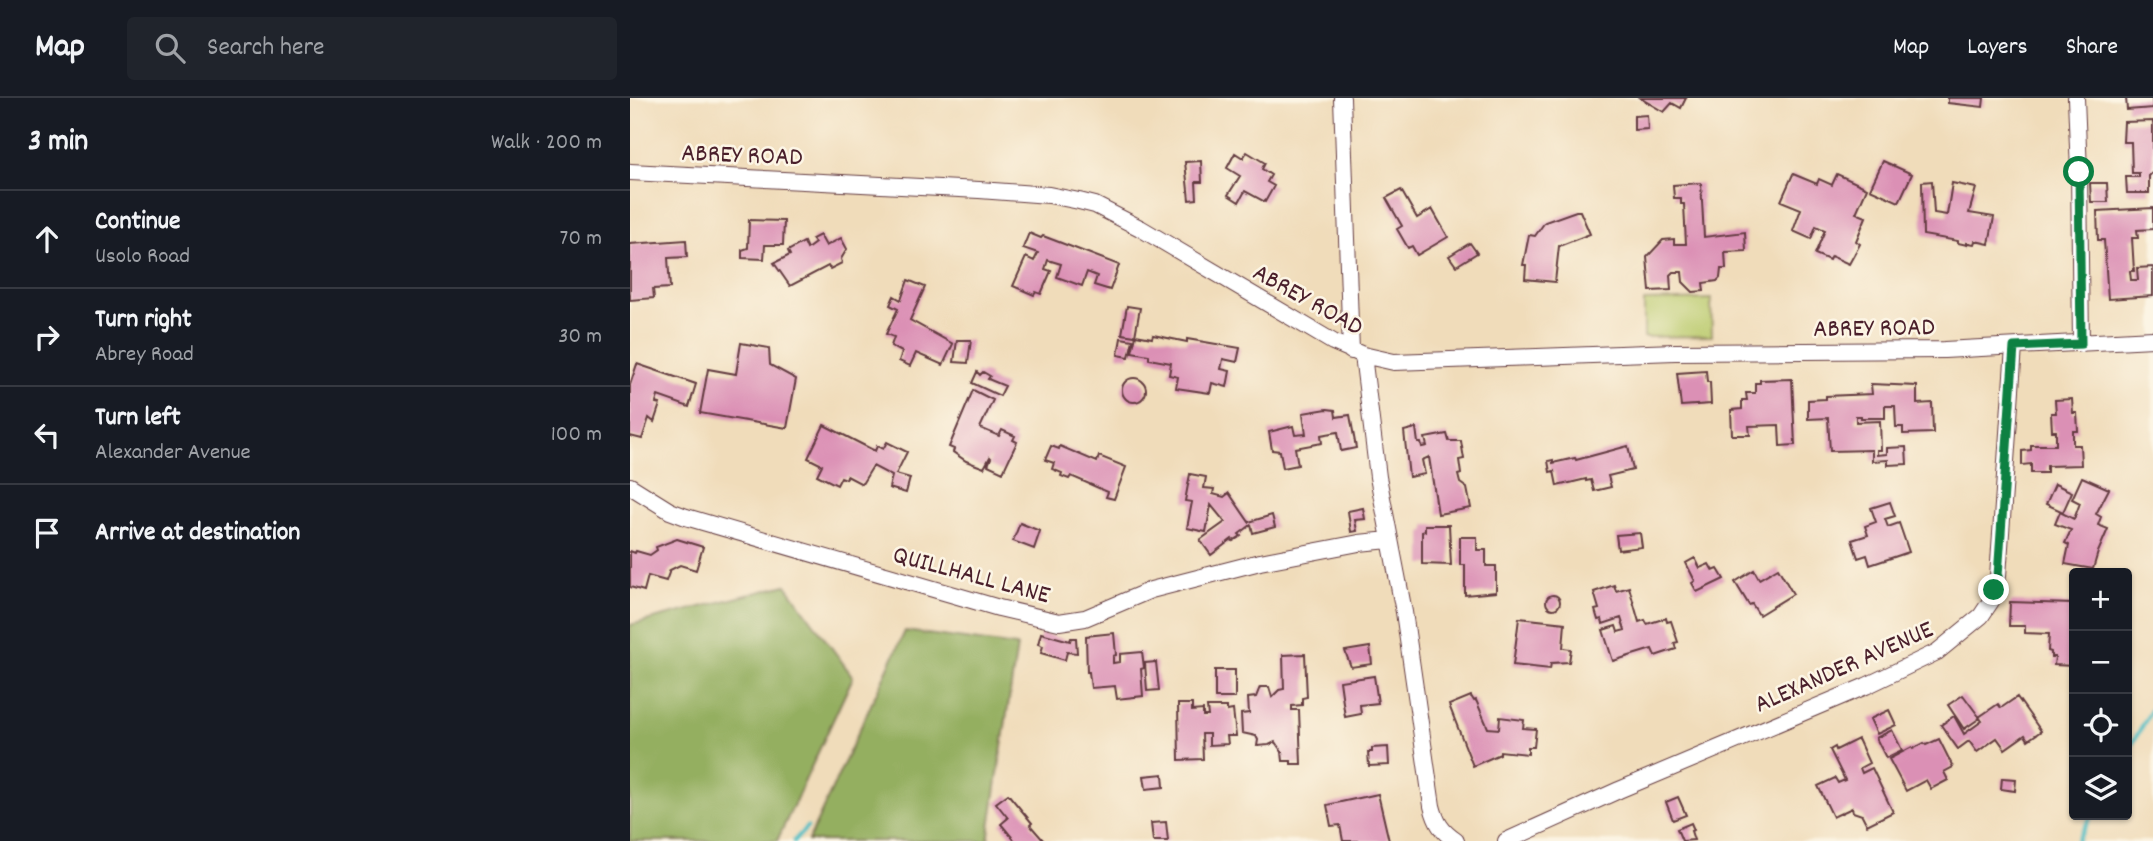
<!DOCTYPE html>
<meta charset="utf-8">
<style>
:root{--surface:#171b24;--page:#20242c;--text:#f1f3f6;--muted:#9ea1a6;--line:#363941}
body{margin:0;font-family:Dekko,sans-serif;background:var(--page);color:var(--text)}
.controls{position:absolute;right:21px;bottom:21px;display:grid;overflow:hidden;border-radius:7px;box-shadow:0 2px 5px #0004}
.controls button{width:63px;height:63px;display:grid;place-items:center;padding:0;border:0;border-bottom:2px solid var(--line);background:var(--surface);color:var(--text);font:35px sans-serif}
.stop{position:absolute;width:21px;height:21px;margin:-16px;border:5px solid #0b8043;border-radius:50%;background:#fff}
.stop.end{background:#0b8043;border-color:#fff;box-shadow:0 2px 7px #0008}
.list{margin:0;padding:0;list-style:none}
h2{display:flex;justify-content:space-between;align-items:center;height:91px;margin:0;padding:0 28px;font-size:30px}
h2 small{font-size:23px;font-weight:400;color:var(--muted)}
.list li{display:grid;grid-template-columns:46px 1fr auto;gap:21px;align-items:center;box-sizing:border-box;height:98px;padding:0 28px;border-top:2px solid var(--line)}
.list b{display:block;font-size:26px;white-space:nowrap}
.list p{margin:0;font-size:23px;white-space:nowrap;color:var(--muted)}
.list em{font-size:23px;font-style:normal;color:var(--muted)}
.icon{flex:none;width:38px;height:38px;fill:none;stroke:currentColor;stroke-width:2;stroke-linecap:round;stroke-linejoin:round}
.map{position:relative;flex:none;width:1523px;height:743px;overflow:hidden}
header{display:flex;align-items:center;gap:42px;box-sizing:border-box;height:98px;padding:0 35px;background:var(--surface);border-bottom:2px solid var(--line)}
header strong{font-size:33px}
nav{display:flex;gap:38px;margin-inline-start:auto;font-size:24px}
.search{width:490px;height:63px;background:var(--page);display:flex;align-items:center;gap:18px;box-sizing:border-box;padding:0 24px;border-radius:7px;color:var(--muted);font-size:26px}
main{display:flex}
aside{flex:1;background:var(--surface)}
.map>svg:first-child{display:block}
.green{fill:#bbcb6e;stroke:#82754c;stroke-width:2}
.forest{fill:#94af61;stroke:#6f6746;stroke-width:2}
.lines{fill:none;stroke-linecap:round;stroke-linejoin:round}
.stream{stroke:#4dbcc2;stroke-width:4.5}
.building{fill:#db90b5}
.minor-casing{stroke:#633b40;stroke-width:18}
.minor{stroke:#fff;stroke-width:16}
.route{stroke:#0b8043;stroke-width:9}
.labels{text-anchor:middle;stroke-width:5;stroke-linejoin:round;paint-order:stroke}
.street-label{font-size:26px;fill:#4a1f2b;stroke:#fcf5e5}
</style>
<header>
<strong>Map</strong>
<div class="search"><svg class="icon" aria-label="search" viewBox="0 0 24 24"><circle cx="10" cy="10" r="6"/><path d="M15 15l6 6"/></svg>Search here</div>
<nav><a>Map</a><a>Layers</a><a>Share</a></nav>
</header>
<main>
<aside>
<h2>3 min<small>Walk · 200 m</small></h2>
<ul class="list">
<li><svg class="icon" aria-label="ahead" viewBox="0 0 24 24"><path d="M12 20V5M6 11l6-6 6 6"/></svg><div><b>Continue</b><p>Usolo Road</p></div><em>70 m</em></li>
<li><svg class="icon" aria-label="right" viewBox="0 0 24 24"><path d="M7 20v-9h11M14 6l5 5-5 5"/></svg><div><b>Turn right</b><p>Abrey Road</p></div><em>30 m</em></li>
<li><svg class="icon" aria-label="left" viewBox="0 0 24 24"><path d="M17 20v-9H6M10 6l-5 5 5 5"/></svg><div><b>Turn left</b><p>Alexander Avenue</p></div><em>100 m</em></li>
<li><svg class="icon" aria-label="arrive" viewBox="0 0 24 24"><path d="M6 21V4h12l-3 4 3 4H6"/></svg><div><b>Arrive at destination</b></div></li>
</ul>
</aside>
<div class="map">
<svg width="1523" height="743" viewBox="0 0 1523 743">
<rect width="100%" height="100%" fill="#fcf5e5"/>
<filter id="ink" filterUnits="userSpaceOnUse"><feTurbulence type="fractalNoise" baseFrequency=".0143" numOctaves="2"/><feDisplacementMap in="SourceGraphic" scale="14" xChannelSelector="R" yChannelSelector="G"/><feConvolveMatrix kernelMatrix="1 2 1 2 8 2 1 2 1" color-interpolation-filters="sRGB"/></filter>
<filter id="wash" filterUnits="userSpaceOnUse"><feTurbulence type="fractalNoise" baseFrequency=".00686" numOctaves="4" result="noise"/><feDisplacementMap in="SourceGraphic" scale="28" xChannelSelector="R" yChannelSelector="G"/><feGaussianBlur stdDeviation="1.57" result="paint"/><feColorMatrix in="noise" values="0 0 0 0 0 0 0 0 0 0 0 0 0 0 0 0 0 1.4 0 .05"/><feComposite in="paint" operator="in"/></filter>
<g filter="url(#wash)">
<rect width="100%" height="100%" fill="#f0dcba"/>
<!-- green -->
<path class="green" d="M1081,201L1082,238L1014,239V203Z"/>
<!-- forest -->
<path class="forest" d="M156,487L223,579L147,743H0V527Z
M275,533L387,548L358,743H178Z"/>
<g class="lines">
<!-- stream -->
<path class="stream" d="M1497,655L1523,609
M164,743L177,729
M1447,743L1462,717"/>
</g>
<g id="blocks">
<!-- building -->
<path class="building" d="M1010,0H1056L1051,10L1042,5L1034,14Z
M1318,0H1354L1353,9L1318,5Z
M1496,0H1522L1523,10L1497,12Z
M1017,17L1018,31L1004,32V18Z
M1523,23V74L1519,78V95H1497L1496,79H1509V75H1502L1501,44H1493L1494,24Z
M617,54L635,65L632,71L641,77L637,84L644,88L635,104L615,93L609,104L598,97L610,78L597,70L605,55L613,60Z
M571,63L572,84H566L567,101L559,102L555,64Z
M1253,63L1282,76L1269,104L1240,91Z
M1163,76L1187,86L1189,81L1202,87L1207,76L1237,90L1226,115L1236,119L1226,143L1230,146L1219,166L1201,158L1199,162L1185,156L1195,132L1186,128L1181,141L1163,133L1171,111L1151,103Z
M1302,83L1304,115L1317,117L1322,85L1346,90L1339,115L1364,119L1359,146L1345,143L1344,146L1337,145V147L1328,145V143L1293,137L1292,84Z
M1071,85L1074,139L1115,134L1116,153L1095,154L1096,171H1091L1090,180L1087,183L1073,185L1074,193L1063,194L1053,184L1052,174H1043L1040,177L1041,192L1020,193L1017,159L1033,142L1044,141V146H1056L1054,106H1051V100H1044L1043,87Z
M1460,85H1477L1478,104H1461Z
M771,92L787,120L802,111L818,139L787,157L782,148L778,150L767,131L772,128L756,100Z
M1523,110V131L1507,132L1508,140H1502L1504,173H1500L1501,182H1508L1507,170L1523,169V198L1478,201L1474,142H1468L1467,113Z
M946,113H950L960,136L929,148L925,184L895,181L896,167H893L899,137L905,138L915,124Z
M119,122L154,123L153,147H135L134,161L112,160V152L118,150Z
M399,135L411,140L413,138L489,167L480,192L464,187L467,178L457,174L452,188L427,179L431,166L418,162L415,171L421,173L411,196L406,194L404,197L383,188L396,159L404,163L408,155L393,150Z
M190,137L196,148L211,140L217,151L211,161L212,165L200,171L198,168L160,188L144,165L160,157L158,153L174,144L177,151L185,145L182,141Z
M56,142L57,159L38,160L40,190L23,191L24,200L0,202V146Z
M840,145L847,155L826,168L819,158Z
M278,182L295,189L280,222L323,246L313,267L286,255L280,268L269,263L272,254L261,248L264,239L256,236L268,211L260,207L264,198L271,202Z
M497,208L510,210L505,238L492,236Z
M506,237L522,240L523,237L557,244V241L610,250L607,264L593,261L591,271L600,273L597,289L582,285L580,295L546,290L548,279L539,277L541,265L519,261V257L502,254Z
M491,240L503,242L499,259L488,257Z
M327,242H341L338,265L324,264Z
M111,245L139,250L140,267L166,281L157,330L70,315L78,271L106,276Z
M7,266L66,286L59,309L28,298L26,305L30,306L24,324L19,320L12,341L0,338V287Z
M1076,273L1077,284H1080L1081,306L1051,308L1047,275Z
M347,274L350,277L353,274L360,278L358,281L375,288L370,298L342,285Z
M492 292a12 12 0 1 1 24 0a12 12 0 1 1-24 0Z
M1162,281L1165,347L1150,348L1149,327L1119,328L1120,337H1102L1101,312L1112,311V302H1117L1116,295H1125V285H1130V282Z
M1241,286L1287,288V306L1302,305L1303,335L1273,336V329H1266L1265,308H1255V320H1231V318H1226V324L1250,323L1251,352H1247V357L1257,356V350L1276,349L1277,366L1258,367V362L1242,363V352L1200,353L1198,320L1178,321V302L1196,301V298L1242,296Z
M343,292L363,302L350,330L369,338L372,332L385,338L383,342L387,344L373,374L358,367L361,360L360,359L354,370L336,363L323,354L324,351L319,349Z
M1442,301L1443,315H1447L1448,333H1443V347H1450L1451,367L1417,368V375H1401V366L1392,367V353L1401,352V347H1426V333H1422L1421,315H1426L1425,302Z
M697,311L705,312L706,319L720,317L726,350L711,353L708,334L691,337L692,345L665,350L668,367L653,370L650,353L642,352L639,334L663,328L665,337L676,336L673,315Z
M194,327L245,353L247,348L253,351L257,344L277,354L266,376L280,380L276,395L259,390L262,378L243,368L232,386L217,378L216,381L211,379L207,387L187,377L192,367L178,360Z
M786,330L788,345H791L792,349L797,348L795,340L817,336L819,343H831L834,361L829,362L831,376L828,377L830,385L837,390L841,410L808,416L799,359L792,362L795,376L779,379L774,333Z
M421,348L429,351L430,348L467,364L469,358L496,369L484,401L476,399L478,394L441,378L439,381L431,378L432,375L422,371L424,365L415,362Z
M998,348L1003,372L978,378L981,389L964,393L961,382L956,383V381L927,388L924,373L920,374L918,363L923,362V365L945,360L946,362Z
M560,376L576,379L574,390L584,391L583,396L594,399L599,395L619,424L642,417L645,429L623,435L621,427L609,436L611,438L603,443L602,441L581,457L570,442L595,424L581,407L576,434L557,430L562,404L555,403Z
M1452,379L1479,391L1466,416L1471,419L1468,427L1478,431L1468,454L1463,471L1435,466L1439,447L1435,445L1441,432L1425,426L1430,414L1444,421L1450,405L1442,401Z
M1425,386L1442,394L1433,414L1416,406Z
M1260,404L1265,418L1255,421L1258,429L1269,425L1279,454L1240,467L1237,457L1228,460L1222,442L1238,437L1235,428L1246,424L1241,410Z
M733,410L735,421L725,422L727,433L721,434L718,413Z
M390,425L410,433L404,451L383,443Z
M795,427H819L821,467L792,466V434L795,433Z
M1010,435L1012,449L988,452L986,437Z
M830,439H847V452H856V468H866V494L835,497V467H830Z
M47,441L73,449L66,472L50,467L40,472L36,483L18,478L14,493L0,489V453L5,455L6,453L20,457L27,452L26,449Z
M1065,460L1070,470L1079,466L1083,473L1088,471L1094,481L1067,494L1062,485L1065,483L1056,465Z
M1148,470L1163,496L1129,517L1122,506L1119,507L1105,484L1124,472L1129,481Z
M984,487L986,493L999,489L1009,524L1015,522L1017,526L1036,520L1037,524L1041,523L1048,544L1044,545L1046,551L1025,558L1022,551L983,563L973,532L986,528L988,534L995,532L991,520L973,526L972,521L968,522L965,512L969,511L964,494Z
M916 504a7 7 0 1 1 14 0a7 7 0 1 1-14 0Z
M1380,504L1444,506V568L1424,567L1425,559H1421V554L1418,553L1419,536L1395,535V528H1379Z
M889,520L935,525L933,550L941,551L939,564L921,565L920,571L883,567Z
M411,535L440,543L441,540H446L447,555L437,554L435,562L411,555L413,548L408,546Z
M484,535L486,557L483,558V565L490,564V556L512,554L514,570L511,571L513,598L487,601L485,588L461,590L459,574H457L456,538Z
M740,549L742,566L721,569L715,553Z
M675,556L677,599L672,600V607L662,608V612H669L671,666H661V663H653L652,654L645,644L639,647L627,648L628,642L626,638L612,635L611,616L619,615L618,600L626,599L630,589H639L642,599L649,592L654,591L653,557Z
M526,564L529,592L517,593L515,565Z
M585,572H605V600H585Z
M744,578L748,605L730,607L731,616L715,619L710,583Z
M1333,597L1350,620L1334,631L1318,607Z
M841,598L844,603L846,602L858,630L869,631L870,619L894,622L893,630L906,631L904,649H898V656L870,653V656L843,668L819,607Z
M1387,599L1411,633L1398,642L1395,637L1375,651L1367,640L1347,654L1339,643L1328,651L1311,627L1324,618L1334,636L1352,623L1349,619L1368,606L1371,610Z
M548,606H562V613L573,612V618H578L577,609H597V613L603,612L606,638H597L598,646L579,647V636H572L573,661L549,662Z
M1259,612L1266,627L1247,636L1240,621Z
M1262,632L1272,652L1256,660L1246,640Z
M1228,641L1239,665L1230,670L1232,675L1242,670L1263,714L1237,727L1232,717L1223,714L1222,710L1203,719L1188,688L1205,680L1208,685L1215,682L1200,652L1205,649L1206,652Z
M1309,641L1323,669L1314,674L1318,682L1301,691L1296,682L1276,693L1259,661L1282,649L1283,651L1294,645L1296,647Z
M758,649L759,667L739,668L738,654H742V650Z
M533,676L534,689L516,691L514,678Z
M1372,680L1386,681L1385,693L1371,691Z
M378,696L402,725L400,727L414,743H385L371,726L378,720L366,705Z
M748,696L759,743H713L710,727L701,728L697,707Z
M1048,699L1056,717L1043,722L1036,704Z
M536,724L538,743H523L521,725Z
M1061,725L1064,732L1061,733L1064,742L1052,743L1047,731Z"/>
</g>
</g>
<g filter="url(#ink)">
<use href="#blocks" fill-opacity="0" stroke="#633b40" stroke-width="2"/>
<g class="lines">
<!-- minor casing -->
<g class="minor-casing">
<path id="minor" d="M712,0L721,253
M1446,0L1449,74L1451,246
M0,74L349,92L419,97L449,103L465,107L510,130L703,244L733,257L764,264L1045,254L1314,252L1523,241
M733,257L748,379L774,514L802,708C806,724 811,733 826,743
M0,388L40,413L56,419L369,510L429,524L455,520L521,492L630,464L729,445L759,442
M876,743L989,692L1236,588L1307,554L1351,518L1361,503L1368,478L1384,249"/>
</g>
<!-- minor -->
<use href="#minor" class="minor"/>
</g>
</g>
<g class="lines" filter="url(#ink)">
<!-- route -->
<path class="route" d="M1364,492L1368,478L1384,249L1451,246L1449,74"/>
</g>
<g class="labels">
<!-- street labels -->
<g class="street-label">
<text transform="translate(112 55) rotate(2)" y="9">ABREY ROAD</text>
<text transform="translate(679 200) rotate(29)" y="9">ABREY ROAD</text>
<text transform="translate(1244 228) rotate(-1)" y="9">ABREY ROAD</text>
<text transform="translate(342 475) rotate(15)" y="9">QUILLHALL LANE</text>
<text transform="translate(1213 567) rotate(-24)" y="9">ALEXANDER AVENUE</text>
</g>
</g>
</svg>
<div class="controls">
<button>+</button>
<button>−</button>
<button><svg class="icon" aria-label="locate" viewBox="0 0 24 24"><circle cx="12" cy="12" r="6"/><path d="M12 2v4M12 18v4M2 12h4M18 12h4"/></svg></button>
<button><svg class="icon" aria-label="layers" viewBox="0 0 24 24"><path d="M12 4l9 5-9 5-9-5zM3 14l9 5 9-5"/></svg></button>
</div>
<div class="stop" style="left:1449px;top:74px"></div>
<div class="stop end" style="left:1364px;top:492px"></div>
</div>
</main>
